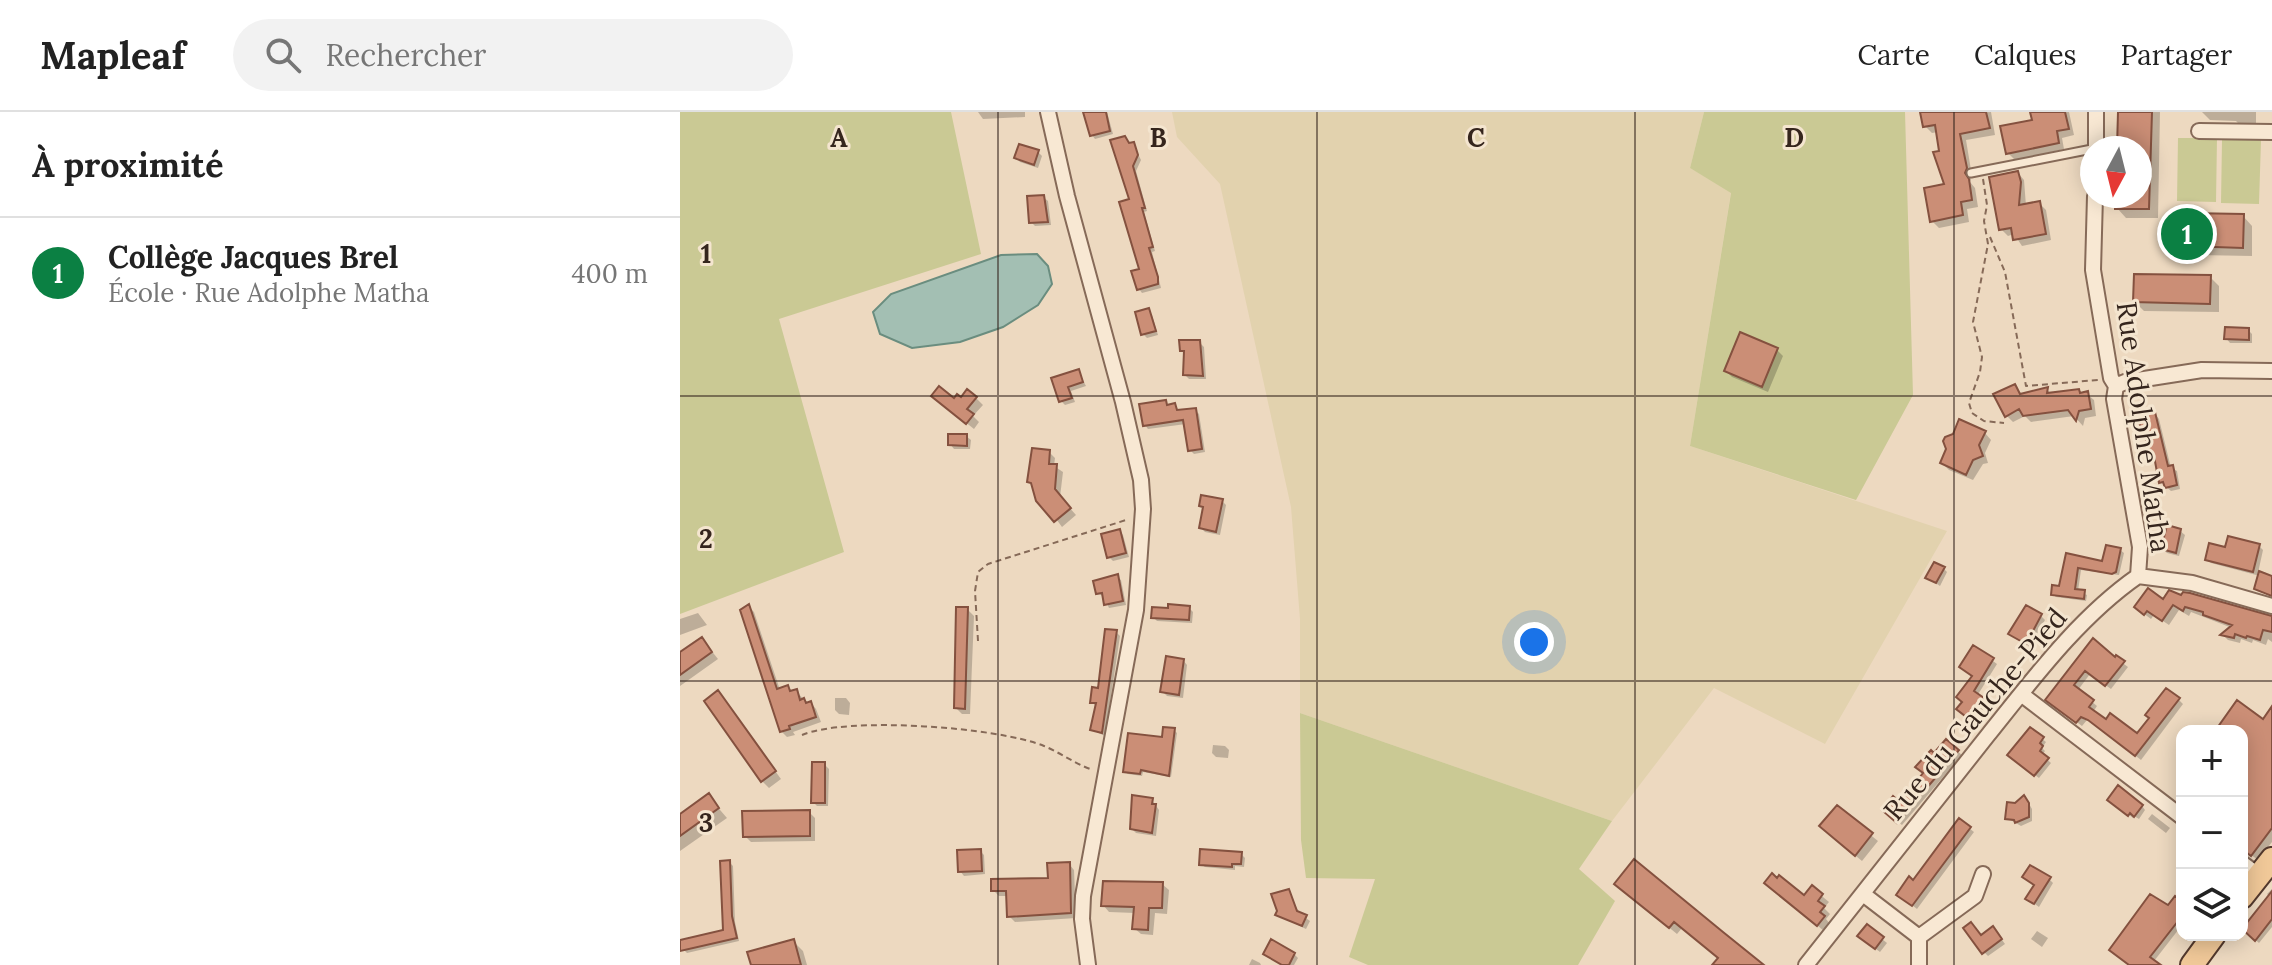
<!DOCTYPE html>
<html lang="fr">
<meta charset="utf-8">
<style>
:root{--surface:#fff;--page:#f2f2f2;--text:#222;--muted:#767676;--line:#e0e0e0;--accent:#0b8043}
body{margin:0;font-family:Lora,serif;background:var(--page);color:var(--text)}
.controls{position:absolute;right:24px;bottom:24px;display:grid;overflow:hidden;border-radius:16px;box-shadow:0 4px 20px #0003}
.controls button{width:72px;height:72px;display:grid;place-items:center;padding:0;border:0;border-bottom:2px solid var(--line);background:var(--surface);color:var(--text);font:40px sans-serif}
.compass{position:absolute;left:1400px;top:24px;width:72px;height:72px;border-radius:50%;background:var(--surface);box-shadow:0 4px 20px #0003;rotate:187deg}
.you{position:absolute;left:854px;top:530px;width:28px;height:28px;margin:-20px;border:6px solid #fff;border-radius:50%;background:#1a73e8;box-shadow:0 0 0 12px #1a73e833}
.badge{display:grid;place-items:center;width:52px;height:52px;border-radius:50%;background:var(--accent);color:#fff;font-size:26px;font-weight:700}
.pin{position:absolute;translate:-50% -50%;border:4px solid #fff;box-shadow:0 2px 8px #0006}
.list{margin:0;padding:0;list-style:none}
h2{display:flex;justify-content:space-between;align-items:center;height:104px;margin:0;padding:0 32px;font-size:34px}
h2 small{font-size:26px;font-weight:400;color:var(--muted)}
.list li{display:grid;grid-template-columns:52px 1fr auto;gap:24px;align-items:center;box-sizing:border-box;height:112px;padding:0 32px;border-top:2px solid var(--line)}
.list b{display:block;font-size:30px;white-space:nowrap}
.list p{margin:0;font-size:26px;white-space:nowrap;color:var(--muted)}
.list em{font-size:26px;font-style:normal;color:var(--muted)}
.icon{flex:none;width:44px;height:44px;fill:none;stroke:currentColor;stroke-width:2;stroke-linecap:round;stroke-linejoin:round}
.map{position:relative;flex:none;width:1592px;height:853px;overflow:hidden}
header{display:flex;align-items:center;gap:48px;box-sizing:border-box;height:112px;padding:0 40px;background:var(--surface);border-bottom:2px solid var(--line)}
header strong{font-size:38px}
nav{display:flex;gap:44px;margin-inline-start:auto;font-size:28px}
.search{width:560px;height:72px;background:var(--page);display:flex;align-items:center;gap:20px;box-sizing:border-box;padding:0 28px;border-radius:44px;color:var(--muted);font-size:30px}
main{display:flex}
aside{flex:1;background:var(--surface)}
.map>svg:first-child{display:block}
.farmland{fill:#e2d2ae}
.green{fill:#cac994}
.water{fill:#a3bfb3;stroke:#6a8d7f;stroke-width:2}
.shadow{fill:#0003}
.building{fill:#cb8e76;stroke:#84513f;stroke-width:2}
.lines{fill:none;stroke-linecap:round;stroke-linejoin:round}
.lane-casing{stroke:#866a58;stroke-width:11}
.street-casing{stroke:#866a58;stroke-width:18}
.primary-casing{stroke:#53392d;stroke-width:26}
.path{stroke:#866a58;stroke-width:2;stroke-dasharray:6 4;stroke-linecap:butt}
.lane{stroke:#f8e8d3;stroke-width:7}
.street{stroke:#f8e8d3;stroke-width:14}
.primary{stroke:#f0c898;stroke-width:22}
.grid{fill:none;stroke:#35251d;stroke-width:2;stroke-opacity:0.55}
.labels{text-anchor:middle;stroke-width:6;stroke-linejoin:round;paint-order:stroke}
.street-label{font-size:28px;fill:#35251d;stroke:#f4e5cf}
.grid-label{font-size:26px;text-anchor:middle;font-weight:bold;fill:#35251d;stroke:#f4e5cf;stroke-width:6;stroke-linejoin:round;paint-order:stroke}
</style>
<header>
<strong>Mapleaf</strong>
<div class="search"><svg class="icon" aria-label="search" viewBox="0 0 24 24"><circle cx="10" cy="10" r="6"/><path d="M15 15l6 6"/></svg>Rechercher</div>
<nav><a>Carte</a><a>Calques</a><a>Partager</a></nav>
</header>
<main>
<aside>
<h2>À proximité<small></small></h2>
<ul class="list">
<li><span class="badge">1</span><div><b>Collège Jacques Brel</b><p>École · Rue Adolphe Matha</p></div><em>400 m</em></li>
</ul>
</aside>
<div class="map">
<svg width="1592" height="853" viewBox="0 0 1592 853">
<rect width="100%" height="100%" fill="#edd9c0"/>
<!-- farmland -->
<path class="farmland" d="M492,0H1024L1010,56L1051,80L1010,334L1267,419L1145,632L1034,576L932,709L620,601V507L611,395L540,72L497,25Z"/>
<!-- green -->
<path class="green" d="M0,0H271L301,142L99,207L164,440L0,502Z
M1024,0H1225L1233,283L1176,388L1010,334L1051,81L1010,56Z
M1498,26H1537L1536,90L1497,89Z
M1542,28H1581L1579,92L1541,91Z
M620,601L932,709L899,757L935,789L898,853H688L669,845L695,767L626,766L621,728Z"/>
<!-- water -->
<path class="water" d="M357,142L368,154L372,172L358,193L323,215L280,230L232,236L200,222L193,200L211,182L321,143Z"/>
<!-- shadow -->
<path class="shadow" d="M298,0H345V5L303,7Z
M405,0H427L433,22L415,27L412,23Z
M1242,0H1311L1315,23L1286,28L1292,64L1290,70L1295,76L1298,95L1287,97L1289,110L1259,116L1252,109L1267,74L1258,20L1252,21L1245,14Z
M1353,0H1389L1394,23L1382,26L1384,37L1335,48L1328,41L1354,10Z
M1440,0H1480L1478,106H1446L1437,96V84H1460V36H1439Z
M1522,0H1576V15H1562L1556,9L1530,8Z
M453,32L461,48L456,59L467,99L464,100L475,139L472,140L481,176L462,181L459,177L461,158L452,88L450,33Z
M358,40L362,44L358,56L340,50L336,46Z
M1338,61L1344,68L1346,94L1359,91L1366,98L1371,128L1342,134L1334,122L1328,124L1321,117Z
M363,85L368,89L371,113L355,114L351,110Z
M1563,104L1572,114V144L1518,143L1508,134Z
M1530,165L1539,174V200L1464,199L1455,190Z
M468,199L472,203L478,223L467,226L463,222Z
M1452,209L1457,223L1448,225L1444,211Z
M1568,218L1572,222V231H1550L1546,226Z
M519,230L524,235L526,267H509L505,263V242L502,238Z
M1097,238L1103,244L1088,280L1052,265L1046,259Z
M398,259L406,274L391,279L395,290L385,293L381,289L374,267Z
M1334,274L1342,283L1367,278L1372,282L1399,279L1402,283L1407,282L1414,288L1416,304L1405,306L1403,314L1394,304L1351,310L1345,304L1333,310L1326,303Z
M296,286L303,293L293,304L299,310L294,317L260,290Z
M485,290L489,294L495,293L499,300L515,298L519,302L525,340L514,342L510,338L506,312L468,317L465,313Z
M1475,302L1479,307L1491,356L1497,359L1500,377L1491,379L1481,370L1475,348L1471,343Z
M1305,321L1311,328L1305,341L1308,351L1303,352L1293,368L1269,358L1262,351Z
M286,324L291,328L290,337H274L270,332Z
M369,340L375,346L374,354L383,360L380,385L396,403L382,415L349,370Z
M542,389L546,393L540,423L525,420L521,416L525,397L521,393Z
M439,419L443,423L449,445L433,449L429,445Z
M1500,419L1505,423L1499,444L1487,441L1483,437Z
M1579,434L1583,438L1578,461L1592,466V486L1576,476L1580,464L1531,451L1527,447L1547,437Z
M1440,438L1444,441L1439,463L1401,458L1398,479L1407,483L1406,489L1376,485L1373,482L1380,476L1387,443L1423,451Z
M1263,456L1267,460L1260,474L1248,466Z
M437,465L441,468L446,493L429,496L424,485L418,481Z
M1484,489L1592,505V530L1588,527L1586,533L1573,528L1572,531L1561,527L1560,531L1548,528L1543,523L1552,516L1511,500L1509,504L1499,498L1489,513L1474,503L1471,507L1463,501Z
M69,495L74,500L100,578L107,576L112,581L116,579L128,592L131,591L136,597L141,610L113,620L115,623L107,625L101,619Z
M509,496L513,500L512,511L477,509L473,505Z
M287,497L294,504L290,602H282L276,596Z
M18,501L27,513L0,523V507Z
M1361,504L1365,508L1350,535L1331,522Z
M436,520L440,524L425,624L412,618L417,595L412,590L420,578Z
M22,527L38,547L0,574V543Z
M1413,529L1448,555L1431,577L1410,562L1398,578L1417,594L1413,600L1457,624L1498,587L1503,592L1461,648L1415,612L1407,608L1402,614L1373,592Z
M1294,535L1317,552L1297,584L1307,592L1294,609L1279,596L1294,565Z
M503,548L507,553L503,586L487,584L483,580Z
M38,581L101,667L89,676L82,669Z
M155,586H166L170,591L169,603L159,602L155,598Z
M1592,603V730L1578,748L1562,736V619H1537L1583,610Z
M1350,617L1366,630L1362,636L1365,639L1362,643L1371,651L1359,666L1334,647Z
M494,618L497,621L491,665L463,660L462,664L448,662L445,660Z
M1266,630L1282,643L1222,713L1208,702L1220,693L1245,661Z
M533,633L545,634L549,638L548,646L536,645L532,641Z
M144,652L149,657L148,694H137L133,690Z
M28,684L47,706L0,739V704Z
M472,688L479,698L476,724L456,721L452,717Z
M1348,690L1352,697V709L1341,714L1327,706Z
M1434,691L1462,694L1465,698L1459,707L1454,704L1453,706Z
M1157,696L1198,729L1182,749L1148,721Z
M129,700L135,706V729L71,730L65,724Z
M1472,702L1490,716L1486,721L1468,707Z
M1280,709L1294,720L1237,797L1223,786Z
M300,739L304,743L305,762L284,764L280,759Z
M561,742L565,746L564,755L555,754V758L525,755L521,752Z
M49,750L53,754L55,810L59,829L7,841L3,837L45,820Z
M389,752L394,758L396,806L335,810L329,804L328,784H319L313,778L370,768Z
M1369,767L1373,771L1359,795L1348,787Z
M482,772L489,778L487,802L475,801L473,823L461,822L454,816L455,801L429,800L423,793Z
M1132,776L1149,790L1144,796L1150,802L1146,807L1150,812L1144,819L1093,777L1125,786Z
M1592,777V815L1579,831L1564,818L1590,785L1587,782Z
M608,779L620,802L630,809L626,817L597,803Z
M944,779L1082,853H1039L1040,846L1002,816L997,822Z
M1502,784V813L1471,853H1447L1489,795Z
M1187,815L1207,831L1200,840L1184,828Z
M1357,819L1368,826L1362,835L1351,827Z
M1317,821L1325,832L1308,844L1304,840L1302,825Z
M114,830L123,839L127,853H73Z
M585,842H614L618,846L614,853H602Z
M572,847L580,851L581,853H569Z"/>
<!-- building -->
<path class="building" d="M403,0H426L430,19L410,24Z
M1240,0H1306L1310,16L1280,22L1287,56L1285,61L1289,67L1292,88L1281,90L1283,103L1250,110L1244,76L1264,72L1253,40L1259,39L1255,13L1243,15Z
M1350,0H1385L1389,17L1377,19L1379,31L1326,42L1320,14L1352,8Z
M1438,0H1472L1469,97H1435V84H1460V36H1437Z
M445,24L449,31L454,30L458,43L453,54L465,96H462L473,135L469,136L478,165V172L457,178L451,159L459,157L439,90L449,87L430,28Z
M339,32L359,38L354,53L334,46Z
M1338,59L1341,70L1339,93L1360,89L1366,122L1333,128L1331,116L1319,118L1309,65Z
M364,83L368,110L349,111L347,84Z
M1507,101L1564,102L1563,136L1506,134Z
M1454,162L1531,163L1530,192L1453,190Z
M469,196L476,219L461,223L455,200Z
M1545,215L1569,216V228L1544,227Z
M1060,220L1098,236L1082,275L1044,259Z
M499,228H520L523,264L503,263L504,239H500Z
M399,257L403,270L388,275L392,286L379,290L371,266Z
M1335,272L1340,282L1368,275L1367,281L1399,277L1400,281L1408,279L1411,297L1399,299L1396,309L1388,298L1343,304L1339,297L1325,305L1313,282Z
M259,274L274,286L277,282L281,285L287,277L297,285L287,297L294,302L286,312L251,284Z
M486,288L487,293L495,291L497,298L516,296L522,337L508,339L503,308L463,314L459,292Z
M1475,300L1488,354L1493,353L1497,373L1485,376L1483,370L1479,371L1474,344H1469L1464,318H1461L1458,304Z
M1279,307L1306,319L1299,333L1303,344L1293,348L1286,363L1260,351L1266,337L1263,329L1265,325L1273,322Z
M268,322H287V334L268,333Z
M352,336L370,338L369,352H377L375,377L391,396L374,410L356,389L351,371L347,370Z
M521,383L543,387L536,420L519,416L523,395L519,394Z
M1487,413L1501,417L1496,441L1481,437Z
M440,417L446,441L427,446L421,422Z
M1548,424L1580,432L1573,460L1525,448L1529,431L1545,435Z
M1426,433L1441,436L1436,460L1432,462L1398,456L1395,477L1405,478L1404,487L1371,483L1372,473L1379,474L1386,441L1422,449Z
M1254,450L1265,455L1256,471L1245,466Z
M1579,459L1592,464V484L1574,477Z
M438,462L443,489L424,493L422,481L416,482L413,469Z
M1468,476L1483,487L1489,478L1501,483L1503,480L1510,481L1592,504V520L1583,518L1580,528L1567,524L1566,526L1555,522L1554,526L1540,523L1552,513L1523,503V500L1505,495L1503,499L1493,493L1482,509L1467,499L1464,503L1454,495Z
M69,492L97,577L108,573L110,579L117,577L120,588L124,586L126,591L131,589L136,605L109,614L110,617L100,620L60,498Z
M488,492L510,494L509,508L471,506L472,495L488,496Z
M1346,493L1362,502L1346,532L1328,522Z
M276,495H288L285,597L274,596Z
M425,517L437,518L422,621L410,618L416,591H410L412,575L418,576Z
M22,525L32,540L0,563V540Z
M1413,526L1435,545L1436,543L1445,549L1425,574L1405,559L1394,573L1414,588L1409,595L1426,607L1430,601L1457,621L1469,606L1465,603L1486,576L1500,586L1455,644L1408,608L1401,605L1396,611L1365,588Z
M1293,533L1314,546L1294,579L1304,586L1289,607L1276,597L1282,590L1276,585L1292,564L1279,555Z
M486,544L504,547L499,583L480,580Z
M38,578L96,659L81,670L24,589Z
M1557,588L1583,607L1592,594V716L1571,744L1562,737V619H1535Z
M483,615L495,616L489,664L461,658L460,662L443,660L448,621L482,625Z
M1350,615L1364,625L1360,631L1363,634L1360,639L1369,646L1354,664L1327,643Z
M1266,627L1279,638L1217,711L1202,698L1213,684L1220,690L1243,661L1235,655L1251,638L1254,641Z
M132,650H145V691H131Z
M1438,673L1463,693L1454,705L1450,701L1448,704L1427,688Z
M29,681L39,696L0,724V702Z
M452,683L473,686L472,692H476L472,721L450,717Z
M1344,683L1349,691V705L1335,711L1334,708L1325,707L1327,690L1335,691Z
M1157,693L1193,721L1175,744L1139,714Z
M130,698V724L63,725L62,699Z
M1279,706L1291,715L1232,794L1216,783L1229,764L1233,768Z
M301,737L302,759L278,760L277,738Z
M520,737L562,740L561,752H552V755L519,753Z
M954,747L1043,820L1084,853H1032L1038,846L994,810L989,816L934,772Z
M50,748L52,804L57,826L0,839V828L43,818L40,749Z
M390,750L391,801L327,805L326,779H311V767L368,766L367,751Z
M1350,753L1371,765L1354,792L1345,787L1354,773L1342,765Z
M1092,761L1097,766L1099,763L1124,783L1132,773L1143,782L1138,789L1145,794L1140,800L1145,804L1137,814L1084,771Z
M423,769L483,770L482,796H469L468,818L452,817L454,795L421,794Z
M609,777L617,799L627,803L622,814L595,803L597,799L591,782Z
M1592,779V807L1575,829L1562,817Z
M1470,782L1488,793L1495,784L1502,790V804L1470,845L1481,853H1449L1429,838Z
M1291,810L1301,823L1313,814L1322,827L1302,842L1283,816Z
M1187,812L1204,825L1195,837L1177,824Z
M114,827L121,853H71L67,840Z
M591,827L615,841L609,853H602L583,842Z"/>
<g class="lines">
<!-- lane casing -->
<g class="lane-casing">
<path id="lane" d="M1291,61L1412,37"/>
</g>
<!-- street casing -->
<g class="street-casing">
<path id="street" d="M368,0L387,84L443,290L461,368L463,397L456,498L403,784L402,807L408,853
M1519,19L1592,20
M1416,36V0
M1415,84L1413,158L1431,266L1436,274L1434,287L1460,435L1458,464L1512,471L1592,494
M1436,274L1445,270L1522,258L1592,259
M1341,582L1502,705
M1562,751L1578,763
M1183,782L1239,825
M1126,853C1187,777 1247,700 1308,623C1353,567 1399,505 1458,464
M1239,853V825L1295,784L1303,762"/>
</g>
<!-- primary casing -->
<g class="primary-casing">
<path id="primary" d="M1562,785L1592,747
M1512,853L1534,823"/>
</g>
<!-- path -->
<path class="path" d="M1303,67L1307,93L1304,109L1308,132L1293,210L1302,245L1300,260L1289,291L1292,301L1304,309L1324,311
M1310,125L1325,160L1346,274L1418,268
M298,529L295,479L298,460L308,452L446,408
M122,623C167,604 318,615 364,634C381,641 395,652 413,658"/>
<!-- lane -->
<use href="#lane" class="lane"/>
<!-- street -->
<use href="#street" class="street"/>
<!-- primary -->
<use href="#primary" class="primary"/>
</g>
<!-- grid -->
<path class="grid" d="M318,0V853M637,0V853M955,0V853M1274,0V853M0,284H1592M0,569H1592"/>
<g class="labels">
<!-- street labels -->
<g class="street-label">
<text transform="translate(1464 315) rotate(82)" y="10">Rue Adolphe Matha</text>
<text transform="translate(1295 602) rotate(-50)" y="10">Rue du Gauche-Pied</text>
</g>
</g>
<g class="grid-label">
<text x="159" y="35">A</text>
<text x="478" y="35">B</text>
<text x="796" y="35">C</text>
<text x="1114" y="35">D</text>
<text x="26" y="151">1</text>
<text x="26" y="436">2</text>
<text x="26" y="720">3</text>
</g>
</svg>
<div class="controls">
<button>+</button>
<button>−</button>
<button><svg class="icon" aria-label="layers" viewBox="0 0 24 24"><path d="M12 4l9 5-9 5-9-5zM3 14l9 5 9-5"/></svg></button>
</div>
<svg class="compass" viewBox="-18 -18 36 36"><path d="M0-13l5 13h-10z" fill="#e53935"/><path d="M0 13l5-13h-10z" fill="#767676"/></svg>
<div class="you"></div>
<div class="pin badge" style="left:1507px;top:122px">1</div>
</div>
</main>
